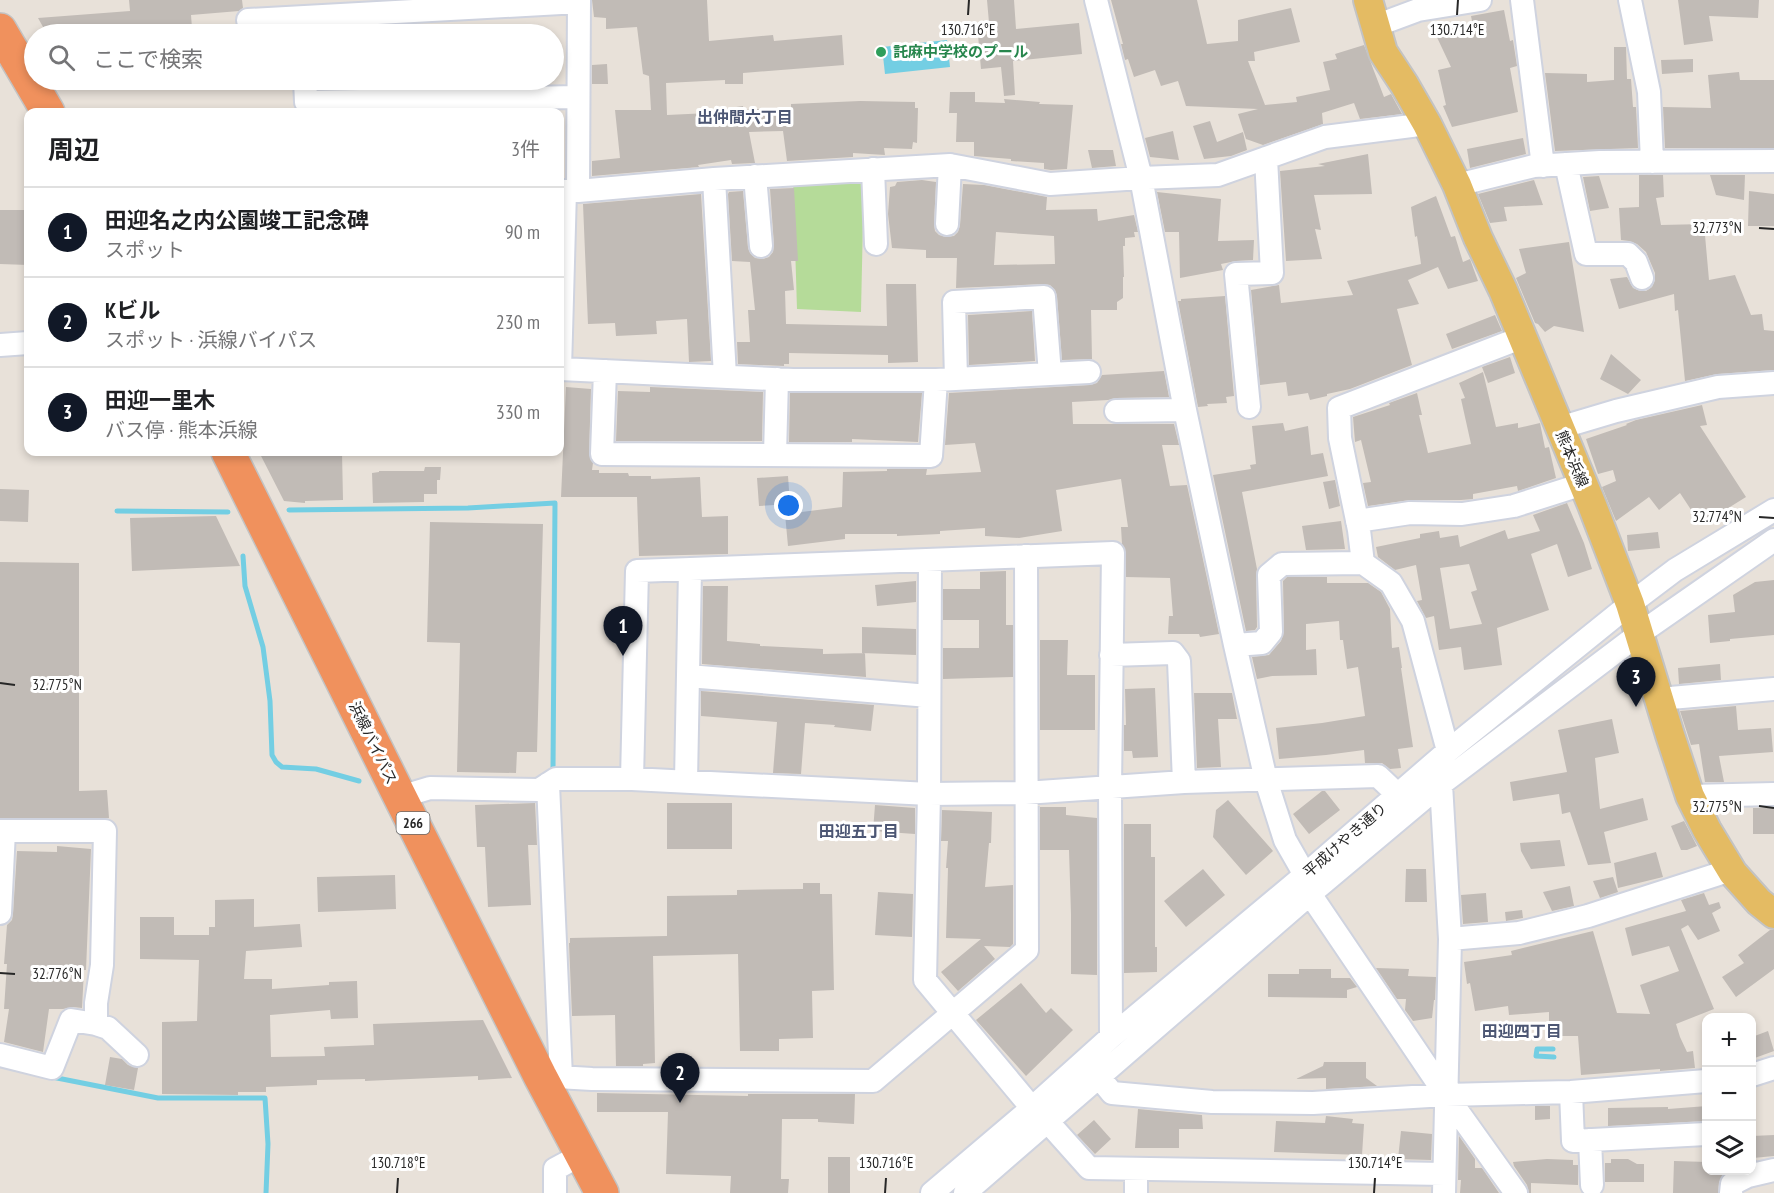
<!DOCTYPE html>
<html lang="ja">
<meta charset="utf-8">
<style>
:root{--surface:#fff;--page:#f6f6f6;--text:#202124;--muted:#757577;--line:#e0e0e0;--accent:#111827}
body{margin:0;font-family:"PT Sans Narrow","Noto Sans JP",sans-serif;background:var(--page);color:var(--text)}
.controls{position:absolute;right:18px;bottom:18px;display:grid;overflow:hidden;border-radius:12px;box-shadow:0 3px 9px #0003}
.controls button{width:54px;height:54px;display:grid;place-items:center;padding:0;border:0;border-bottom:2px solid var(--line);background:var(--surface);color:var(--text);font:30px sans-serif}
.you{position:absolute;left:789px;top:506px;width:21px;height:21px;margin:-15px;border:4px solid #fff;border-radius:50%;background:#1a73e8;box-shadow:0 0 0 9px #1a73e833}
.badge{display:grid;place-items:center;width:39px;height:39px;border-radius:50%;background:var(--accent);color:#fff;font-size:20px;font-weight:700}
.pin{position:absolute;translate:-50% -50px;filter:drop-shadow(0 2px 3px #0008)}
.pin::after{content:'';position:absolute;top:32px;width:21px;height:18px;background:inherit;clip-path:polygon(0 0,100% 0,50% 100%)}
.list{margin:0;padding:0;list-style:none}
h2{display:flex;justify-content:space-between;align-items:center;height:78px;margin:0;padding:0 24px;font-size:26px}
h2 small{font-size:20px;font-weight:400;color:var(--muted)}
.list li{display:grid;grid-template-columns:39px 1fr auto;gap:18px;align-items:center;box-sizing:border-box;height:90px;padding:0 24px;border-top:2px solid var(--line)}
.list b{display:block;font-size:22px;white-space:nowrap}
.list p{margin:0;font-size:20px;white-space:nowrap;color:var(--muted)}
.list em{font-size:20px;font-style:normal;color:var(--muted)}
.icon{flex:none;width:33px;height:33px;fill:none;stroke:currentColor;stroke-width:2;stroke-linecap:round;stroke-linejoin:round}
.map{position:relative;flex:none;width:1774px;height:1193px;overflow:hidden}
.search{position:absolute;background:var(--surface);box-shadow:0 3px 9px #0003;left:24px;top:24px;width:540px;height:66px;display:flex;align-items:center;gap:15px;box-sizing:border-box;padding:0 21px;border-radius:33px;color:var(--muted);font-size:22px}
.panel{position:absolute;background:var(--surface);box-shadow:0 3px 9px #0003;left:24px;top:108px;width:540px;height:348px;border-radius:12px}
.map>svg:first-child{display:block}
.green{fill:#b5db99}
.water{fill:#73cee3}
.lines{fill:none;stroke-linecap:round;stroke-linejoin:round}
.stream{stroke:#73cee3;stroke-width:5}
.building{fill:#c1bbb6;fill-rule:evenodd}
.minor-casing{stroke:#cfd3df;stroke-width:26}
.major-casing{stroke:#c3c3c3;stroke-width:32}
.highway-casing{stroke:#c3c3c3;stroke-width:36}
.minor{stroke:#fff;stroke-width:22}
.major{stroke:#e4bb63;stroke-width:28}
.highway{stroke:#f0915d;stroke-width:33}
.ticks{fill:none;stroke:#272727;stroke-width:2}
.leisure-dot{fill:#2e9e5b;stroke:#fff;stroke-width:2}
.labels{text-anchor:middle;stroke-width:6;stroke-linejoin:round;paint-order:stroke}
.shield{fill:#fff;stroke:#686868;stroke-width:1.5}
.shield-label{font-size:14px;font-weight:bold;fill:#272727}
.leisure-label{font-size:15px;font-weight:bold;fill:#27864d;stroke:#fff;text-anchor:start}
.street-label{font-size:15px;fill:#272727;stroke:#fff}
.neighbourhood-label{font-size:16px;font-weight:bold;fill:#4c5673;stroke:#fff}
.ticks-label{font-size:15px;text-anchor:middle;fill:#272727;stroke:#fff;stroke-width:6;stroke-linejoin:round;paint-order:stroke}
</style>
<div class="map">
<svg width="1774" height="1193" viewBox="0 0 1774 1193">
<rect width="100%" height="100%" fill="#e8e1d9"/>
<!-- green -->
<path class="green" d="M864,174L861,312L797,309L793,179Z"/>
<!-- water -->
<path class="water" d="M947,40L950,67L885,74L882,47Z"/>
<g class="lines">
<!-- stream -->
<path class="stream" d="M289,510L468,508L555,503L553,770
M117,511L228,512
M243,556L245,586L263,647L270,701L272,755L276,762L282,767L316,769L359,781
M1553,1049H1537L1536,1056L1554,1057
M52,1077L158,1098H265L268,1144L266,1193"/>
</g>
<!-- building -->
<path class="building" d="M129,0H242L243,8L239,11L191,15L192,28L123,31V34H47L38,18L130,11Z
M592,0H707L709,41L773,35L774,41L842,35L844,65L743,73V84H725V80L666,83L667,115L709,113V111L743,106V110L759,109V113L791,111V104L860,101L915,102V108H918L917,143L913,142L912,149L884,148L885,155L853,153V157L787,161L783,131L749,132L755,163L732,164L731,160L698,165L699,167L592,176V161L620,158L615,110H651L649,76L643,74L637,27L606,29V18L594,17Z
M987,0H1014L1016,29L1079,23L1082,54L1013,61L1015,95L1004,96L1001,67L981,69L978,35L990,34Z
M1111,0H1197L1207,44L1238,41V20L1291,8L1300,42L1254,52L1255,61H1248L1265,105L1297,102L1296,97L1330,90L1323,62L1337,59L1335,54L1364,45L1384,97L1391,94L1402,114L1360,119L1354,103L1322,113L1323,124L1263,145L1246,139L1238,114L1258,109L1186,106L1178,81L1161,86L1155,70L1134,77L1128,59L1125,60L1121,44H1123Z
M1678,0H1759L1758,18L1709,16L1713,41L1684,45Z
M1504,10L1510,41L1513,40L1517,66L1510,68L1518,112L1452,127L1443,106L1446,105L1438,70L1451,67L1434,31L1473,26L1471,16Z
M1614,47H1626L1627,79H1631L1633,107H1636L1638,148L1555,151L1545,73L1587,74V82L1614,80Z
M1693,59V72L1662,74L1661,60Z
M607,64L608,84H592V65Z
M1739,72L1740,80H1774V148H1665L1663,107L1711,108L1708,75Z
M319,80H482V85L319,88Z
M950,92H975V102L1005,103L1004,99L1040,102L1039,104L1073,105L1067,169L1051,170L1044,169V163L1011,161V159L974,156V142H956L957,113H949Z
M1210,121L1217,142L1243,132L1247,150L1231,156L1204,159L1193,126Z
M1173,131L1179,160L1150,157L1145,138Z
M1523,138L1526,154L1470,168L1467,149Z
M1088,150H1113L1116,166L1092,168Z
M1368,154L1372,194L1314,195L1321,230L1315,229L1322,259L1286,261L1280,171L1325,166L1318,164Z
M1639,175H1663L1664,197L1656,198L1661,225L1704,224L1709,280L1735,275L1751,315L1762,314L1764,330L1774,331V370L1717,374L1685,381L1678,310L1675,311L1674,294L1619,309L1610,279L1627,277L1633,288L1640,291H1646L1652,287L1655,280V273L1646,252L1637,244L1629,241L1621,240L1619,208L1639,207Z
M1710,175H1745L1744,200L1716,195Z
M1599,176L1609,208L1590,211L1583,177Z
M922,180L936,182L934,224L935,231L939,235L946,237L954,236L958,232L960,225L963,184L984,185L1047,197L1046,210L1097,209L1098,221L1134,215L1138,232H1134L1135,237L1125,238V246H1123L1124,277H1123V298L1117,302V310H1091L1092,359L1062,360L1057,296L1055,290L1050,285L1043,284L956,288L957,258H926V250L892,248L888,214L890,187L895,186L897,182ZM996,232L1054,236L1055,264L994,265Z
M1534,180L1543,205L1504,207L1507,221L1490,223L1478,194Z
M794,188L798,261H791L794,290L785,291L786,324L887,326L886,284H916L918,362L888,363V355L789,353V364H784V366L738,364L737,342H750L748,310H755L750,262L732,261L728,194L729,192L743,191L748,248L750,253L755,258L763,259L769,257L773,252L774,245L770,189Z
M1749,191L1774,194V226H1748Z
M1157,192L1221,199L1218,241L1254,240L1253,260L1236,261L1221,264L1223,270L1180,278L1179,232H1165Z
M701,194L711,361L689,362L687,319L656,321L657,334L616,336L615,323L588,324L583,204Z
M1436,196L1451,237L1455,236L1463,262L1470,259L1478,281L1448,289L1438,267L1408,280L1419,304L1397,309L1412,365L1350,389L1327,394V396L1310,400L1308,393L1288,396L1286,382L1260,385L1251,290L1279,285L1281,303L1353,295L1347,281L1421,264L1417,236L1415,237L1411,207Z
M0,210H28V265L0,264Z
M1569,242L1584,332L1554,326L1545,332L1538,324L1535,323L1516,278L1526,273L1519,249Z
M1225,296L1234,396L1226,397L1227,403L1207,404L1208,406L1198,407L1178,301H1181V299Z
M1032,311L1035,361L969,365L968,315Z
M1495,315L1502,331L1452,349L1446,334Z
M1611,354L1641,380L1628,394L1600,379Z
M1510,357L1515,373L1488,383L1482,367Z
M1164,371L1169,397L1116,398L1108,400L1072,402L1073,424H1174L1179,445H1162L1170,486L1187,485L1219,634L1200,637L1199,634H1168L1169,616H1173L1170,578L1126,577V553L1122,544L1121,527H1128L1121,479L1056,490L1062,531L1019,538L985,536V528L940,531V534L897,536V534H845V539L788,546L785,514L842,507L843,472L887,471V469H927L926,475L981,472L975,443L945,445L949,393L1090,385L1097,383L1102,375Z
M1483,372L1496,427L1518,423V428L1540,423L1545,448L1549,447L1556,478L1518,491L1517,486L1473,494V499L1461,500H1410L1368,506L1363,483L1371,482L1361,440L1355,442L1353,417L1390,405L1389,403L1417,393L1422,415H1419L1428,453L1471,444L1461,399L1465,398L1459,383Z
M566,387L591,389L589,454L593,463L592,470H599V473H628L629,476H651V479L700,477L702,517L728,516V554L639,556L637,497H561Z
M650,387L763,392L762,441H616L618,391L650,392Z
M790,393H922L918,442L852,439V442H789Z
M1702,405L1707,425L1700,426L1746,497L1701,525L1680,493L1659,510L1649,497L1616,521L1602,487L1616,481L1613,470L1598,474L1586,439L1627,425L1626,424L1636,420Z
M1283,423L1285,431L1308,426L1311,455L1323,453L1328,476L1242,492L1257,569L1256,575L1257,627L1255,630L1246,631L1213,475L1251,469L1250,465L1256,464L1252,426Z
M259,452H342L343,500L305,501V503L284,501Z
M425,467H441L440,480H437V494H424V502L373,503L372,473L379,472V471H424Z
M788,476L790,504L759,506L757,478Z
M1335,480L1340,506L1329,509L1323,482Z
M0,489L29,490L28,522L0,521Z
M1567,503L1584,543L1592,569L1568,577L1557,544L1531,554L1549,610L1497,628L1502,665L1464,670L1461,647L1439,650L1434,616L1426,618L1417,601L1422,600L1416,565L1395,570L1378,557L1376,547L1420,538V534L1439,531L1440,538L1458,535L1460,547L1505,530L1508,539L1540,531L1533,515ZM1469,564L1477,590L1471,592L1482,624L1450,629L1440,568Z
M216,516L240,566L132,571L130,518Z
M1341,521L1345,549L1306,550L1302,526Z
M430,522L543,524L537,752H517L516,773L457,772L460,643L427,642Z
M1658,532L1660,548L1628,551L1627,535Z
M0,562L79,563V791L107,790L109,818H0Z
M1006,571V625H1013V677L943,679V648H979V620H943V589H980V572Z
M1287,577H1327V583H1368L1381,592L1390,609L1392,648L1399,647L1402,668H1401L1413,747L1398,749L1401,768L1390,769L1382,763H1365L1364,750L1326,755L1279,759L1276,728L1322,723L1365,716L1358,667L1347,669L1343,640H1340L1339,621L1306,624V650L1316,649L1317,675L1272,676L1257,679L1252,657L1269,655L1281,641L1284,632L1283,581Z
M1774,580V635L1730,639V641L1710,643L1708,615L1735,612L1733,595L1755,582Z
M916,581V602L877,606L875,585Z
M703,586H728L727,641L760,644V646L823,649V654L865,653L866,677L702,664Z
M862,627L916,629V655L862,653Z
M1040,640H1068L1067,675H1095V730H1040Z
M1720,664L1721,680L1679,684L1678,668Z
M1155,688L1158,757L1133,758L1132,751H1124V725H1126L1125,689Z
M701,691L874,705L871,731L834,727L835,725L805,723L801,774L773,773L777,722L701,716Z
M1194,693H1232L1237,719H1218L1221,767L1197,768Z
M1736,706L1738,730L1771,728L1773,752L1719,756L1724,782H1705L1699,744L1691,745L1680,711Z
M1612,719L1619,753L1595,758L1600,809L1643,798L1648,820L1604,832L1611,863L1588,865L1570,812L1562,814L1559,794L1513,801L1510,782L1567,772L1558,730Z
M1322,791H1325L1340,810L1309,834L1293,814Z
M1228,800L1273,851L1246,875L1213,837L1216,810Z
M535,803L537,845H528L531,905L488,907L485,847H477L475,805Z
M667,803H732V849H667Z
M875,805L915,808V834L873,831Z
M1040,807H1066V815L1097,818V975L1071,974V914L1069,850H1040Z
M1753,808H1774V834H1753Z
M942,810L992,812L991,843H989L985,887L1013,885V944L1010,947L984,946L995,959L958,991L941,972L981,939L946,938L948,868H946L948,841H941Z
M1684,821L1697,846L1687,850H1681L1671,826Z
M1124,824H1151V857H1155V947H1157V972L1124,973Z
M1560,840L1565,866L1531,869L1521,851L1520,843Z
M57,846L91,849L86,970H84L82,1008L73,1007L63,1009H49L43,1052L4,1042L9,1009H4L7,964H4L7,925L12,920L13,914L17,851L57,852Z
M1656,852L1663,877L1618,888L1614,863Z
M1203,869L1225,895L1186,927L1164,901Z
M1406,869H1426L1427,902H1405Z
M395,875L396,909L318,912L317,877Z
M1613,877L1618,892L1600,898L1593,881Z
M803,883H820V894H832L834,990L812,991L813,1038L779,1039V1051H740L738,954L653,956L655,1063L643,1064V1066H616L615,1015L572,1016L569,943H570V938L667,936V896L737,895V890L803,889Z
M1570,886L1574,906L1552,911L1543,892Z
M878,892L913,894L912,937L875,935Z
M1486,893L1488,922L1463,924L1461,895Z
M1704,893L1709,905L1719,902L1721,908L1712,913L1720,931L1698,940L1688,925L1681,929L1714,1009L1676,1024L1680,1037L1687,1052L1693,1051L1695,1068L1660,1071V1069L1581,1075L1578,1036H1549V1012L1509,1015L1508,1006L1475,1011L1470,983L1467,984L1464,962L1512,955L1511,951L1593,931L1617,1013L1650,1014L1640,985L1679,971L1669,946L1632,956L1625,928L1686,911L1681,900Z
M254,899V927L300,924L302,947L246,951L244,979H272V989L329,985V982L357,981L358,1018L331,1019L330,1010L270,1015L271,1057L325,1056L324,1047L374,1045L373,1024L483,1020L512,1078L478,1080V1076L365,1081V1079L317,1080V1085L266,1087V1092H238V1095L162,1094V1022L197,1021L199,960L140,959V917H174V935H209V927H215V900Z
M1522,910L1523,918L1506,921L1505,912Z
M1770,930H1774V969L1736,997L1722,977L1744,963L1738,955Z
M1376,968L1409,969L1408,976L1436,977L1435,1000H1434L1432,1018L1413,1021L1405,1010L1406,999H1397Z
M1299,969H1331V978H1350L1357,987L1347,990V998L1268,997V974H1299Z
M1021,983L1046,1013L1051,1008L1073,1030L1026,1076L976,1020Z
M1768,1031L1774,1051L1752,1059V1037Z
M110,1057L122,1059L128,1065L138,1068L134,1090L105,1085Z
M1324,1062H1366V1078L1377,1086L1326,1089V1078L1296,1079L1323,1066Z
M597,1093L748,1096V1094H855L854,1124L818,1122V1119H782L781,1179H789L788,1193H730L731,1176L666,1174L668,1112H597Z
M1535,1106H1550V1119L1535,1120Z
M1707,1106V1121L1608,1126V1108L1668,1107V1109Z
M1138,1109L1202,1115L1203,1129H1179V1148H1135Z
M1326,1116L1353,1119L1352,1123L1364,1124L1362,1155L1274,1152L1276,1121L1325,1123Z
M1094,1120L1111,1139L1095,1154L1077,1135Z
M1401,1131L1432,1134L1431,1160L1398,1159Z
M1774,1135V1156L1753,1158L1752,1136Z
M1459,1136L1475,1159V1168H1482L1499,1193H1460L1461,1180H1458Z
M828,1157H850V1193H828Z
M1547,1159L1573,1160V1165H1578V1185L1531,1183V1193H1529L1527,1185L1514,1166L1513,1162Z
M1611,1159H1628L1637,1164H1644V1182H1605V1163H1611Z
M1674,1161L1707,1162V1170H1725L1719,1182L1718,1193H1673Z"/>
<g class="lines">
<!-- minor casing -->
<g class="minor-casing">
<path id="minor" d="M1096,0L1141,178L1185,410L1235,645L1266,780L1285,840L1305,875L1310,894L1446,1095L1516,1193
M1522,0L1543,166
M1630,0L1649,92L1652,162
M248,20L579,2
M1375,26L1418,10L1480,0
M305,80L306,102L578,97
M1566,164L1586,254H1628L1636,262L1642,278
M873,169L876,244
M755,176L761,246
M714,179L725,376
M1457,185L1534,166L1600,162L1774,161
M560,191H578L714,179L950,165L1050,184L1141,178L1218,175L1325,137L1427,124
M578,191L579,0
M947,224L950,165
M0,345L28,343
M560,369L793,380H936L1089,372
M560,369L565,191
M605,371L602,454L931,456L936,380
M956,379L954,302L1044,297L1050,374
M1249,407L1236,274L1272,273L1266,158
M1116,411L1185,410
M1559,428L1616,411L1718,387L1774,383
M775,455L777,379
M1357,521L1410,513L1462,514L1514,506L1583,484
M930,560L929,794L925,980L1032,1108
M1363,563L1359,530L1340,438L1339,408L1523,337
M1235,645L1262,643L1271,632L1269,575L1282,564L1363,563L1391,583L1413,621L1448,751
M1111,655L1173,653L1179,661L1184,782
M688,676L929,696
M1659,699L1774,689
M632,779L637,571L1113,553L1110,787L1111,1037
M686,781L690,569
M548,784L561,1077
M1441,784L1450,939L1444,1193
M1690,796L1774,794
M400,797L430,788L539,790L556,779H632L929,794L1025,793L1184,782L1378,776L1398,795
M0,831H105L102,965L96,1003V1024
M0,913L4,831
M1450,939L1519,933L1588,916L1731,870
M0,1055L52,1068L71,1020L96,1024L108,1028L137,1055
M1752,1075L1774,1068
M540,1076L592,1079L873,1081L1027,950L1026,556
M1099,1077L1112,1093L1212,1102L1313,1103L1446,1095L1571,1092L1706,1081
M1571,1092L1573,1141L1706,1134
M1047,1121L1089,1168L1444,1174
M1590,1140L1592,1185
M1748,1176L1774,1170
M555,1193V1169L583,1154
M932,1193L1032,1108L1111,1037L1305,875L1448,751L1630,604L1675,570L1774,510
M965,1193L1310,894L1441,784L1639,634L1774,540
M1136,1193V1169
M1731,1193L1732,1184L1748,1176V1170"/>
</g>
<!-- major casing -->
<g class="major-casing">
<path id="major" d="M1368,0L1383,52L1404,84L1427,124L1457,185L1478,238L1503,290L1592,505L1630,604L1670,735L1690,796L1707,830L1733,873L1759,902L1774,914"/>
</g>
<!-- highway casing -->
<g class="highway-casing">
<path id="highway" d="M0,30L48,112
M228,452L400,797L540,1076L602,1193"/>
</g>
<!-- minor -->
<use href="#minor" class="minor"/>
<!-- major -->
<use href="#major" class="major"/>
<!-- highway -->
<use href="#highway" class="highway"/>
</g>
<!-- ticks -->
<path class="ticks" d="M968,15L969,0M1457,15L1458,0M1759,228L1774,229M1759,517L1774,518M0,683L15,685M1759,806L1774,808M0,973L15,974M397,1193L398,1178M885,1193L886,1178M1374,1193L1375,1178"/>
<!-- markers -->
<circle class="leisure-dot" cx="881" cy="52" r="6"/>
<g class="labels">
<!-- shield labels -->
<rect class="shield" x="396.5" y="812" width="33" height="22" rx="4.5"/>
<g class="shield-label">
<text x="413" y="828">266</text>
</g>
<!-- leisure labels -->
<g class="leisure-label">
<text x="893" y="57">託麻中学校のプール</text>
</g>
<!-- street labels -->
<g class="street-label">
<text transform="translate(1572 459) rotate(67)" y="5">熊本浜線</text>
<text transform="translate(373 743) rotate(64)" y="5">浜線バイパス</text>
<text transform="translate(1345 840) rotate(-41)" y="5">平成けやき通り</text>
</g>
<!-- neighbourhood labels -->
<g class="neighbourhood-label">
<text x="745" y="123">出仲間六丁目</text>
<text x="859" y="837">田迎五丁目</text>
<text x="1522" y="1037">田迎四丁目</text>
</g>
</g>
<g class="ticks-label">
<text x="968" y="35">130.716°E</text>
<text x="1457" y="35">130.714°E</text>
<text x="1717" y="233">32.773°N</text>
<text x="1717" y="522">32.774°N</text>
<text x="57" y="690">32.775°N</text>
<text x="1717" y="812">32.775°N</text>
<text x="57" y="979">32.776°N</text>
<text x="398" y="1168">130.718°E</text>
<text x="886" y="1168">130.716°E</text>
<text x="1375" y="1168">130.714°E</text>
</g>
</svg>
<div class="controls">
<button>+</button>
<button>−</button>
<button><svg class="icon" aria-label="layers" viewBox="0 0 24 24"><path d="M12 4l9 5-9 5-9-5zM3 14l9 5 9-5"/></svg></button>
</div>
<div class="you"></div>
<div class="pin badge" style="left:623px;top:656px">1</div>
<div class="pin badge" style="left:680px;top:1103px">2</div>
<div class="pin badge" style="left:1636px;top:707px">3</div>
<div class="search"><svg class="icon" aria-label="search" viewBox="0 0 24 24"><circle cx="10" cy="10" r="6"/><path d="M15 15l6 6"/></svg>ここで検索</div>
<section class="panel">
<h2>周辺<small>3件</small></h2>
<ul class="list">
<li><span class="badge">1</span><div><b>田迎名之内公園竣工記念碑</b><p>スポット</p></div><em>90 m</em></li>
<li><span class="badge">2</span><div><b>Kビル</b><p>スポット · 浜線バイパス</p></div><em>230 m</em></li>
<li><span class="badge">3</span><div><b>田迎一里木</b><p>バス停 · 熊本浜線</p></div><em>330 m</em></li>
</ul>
</section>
</div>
